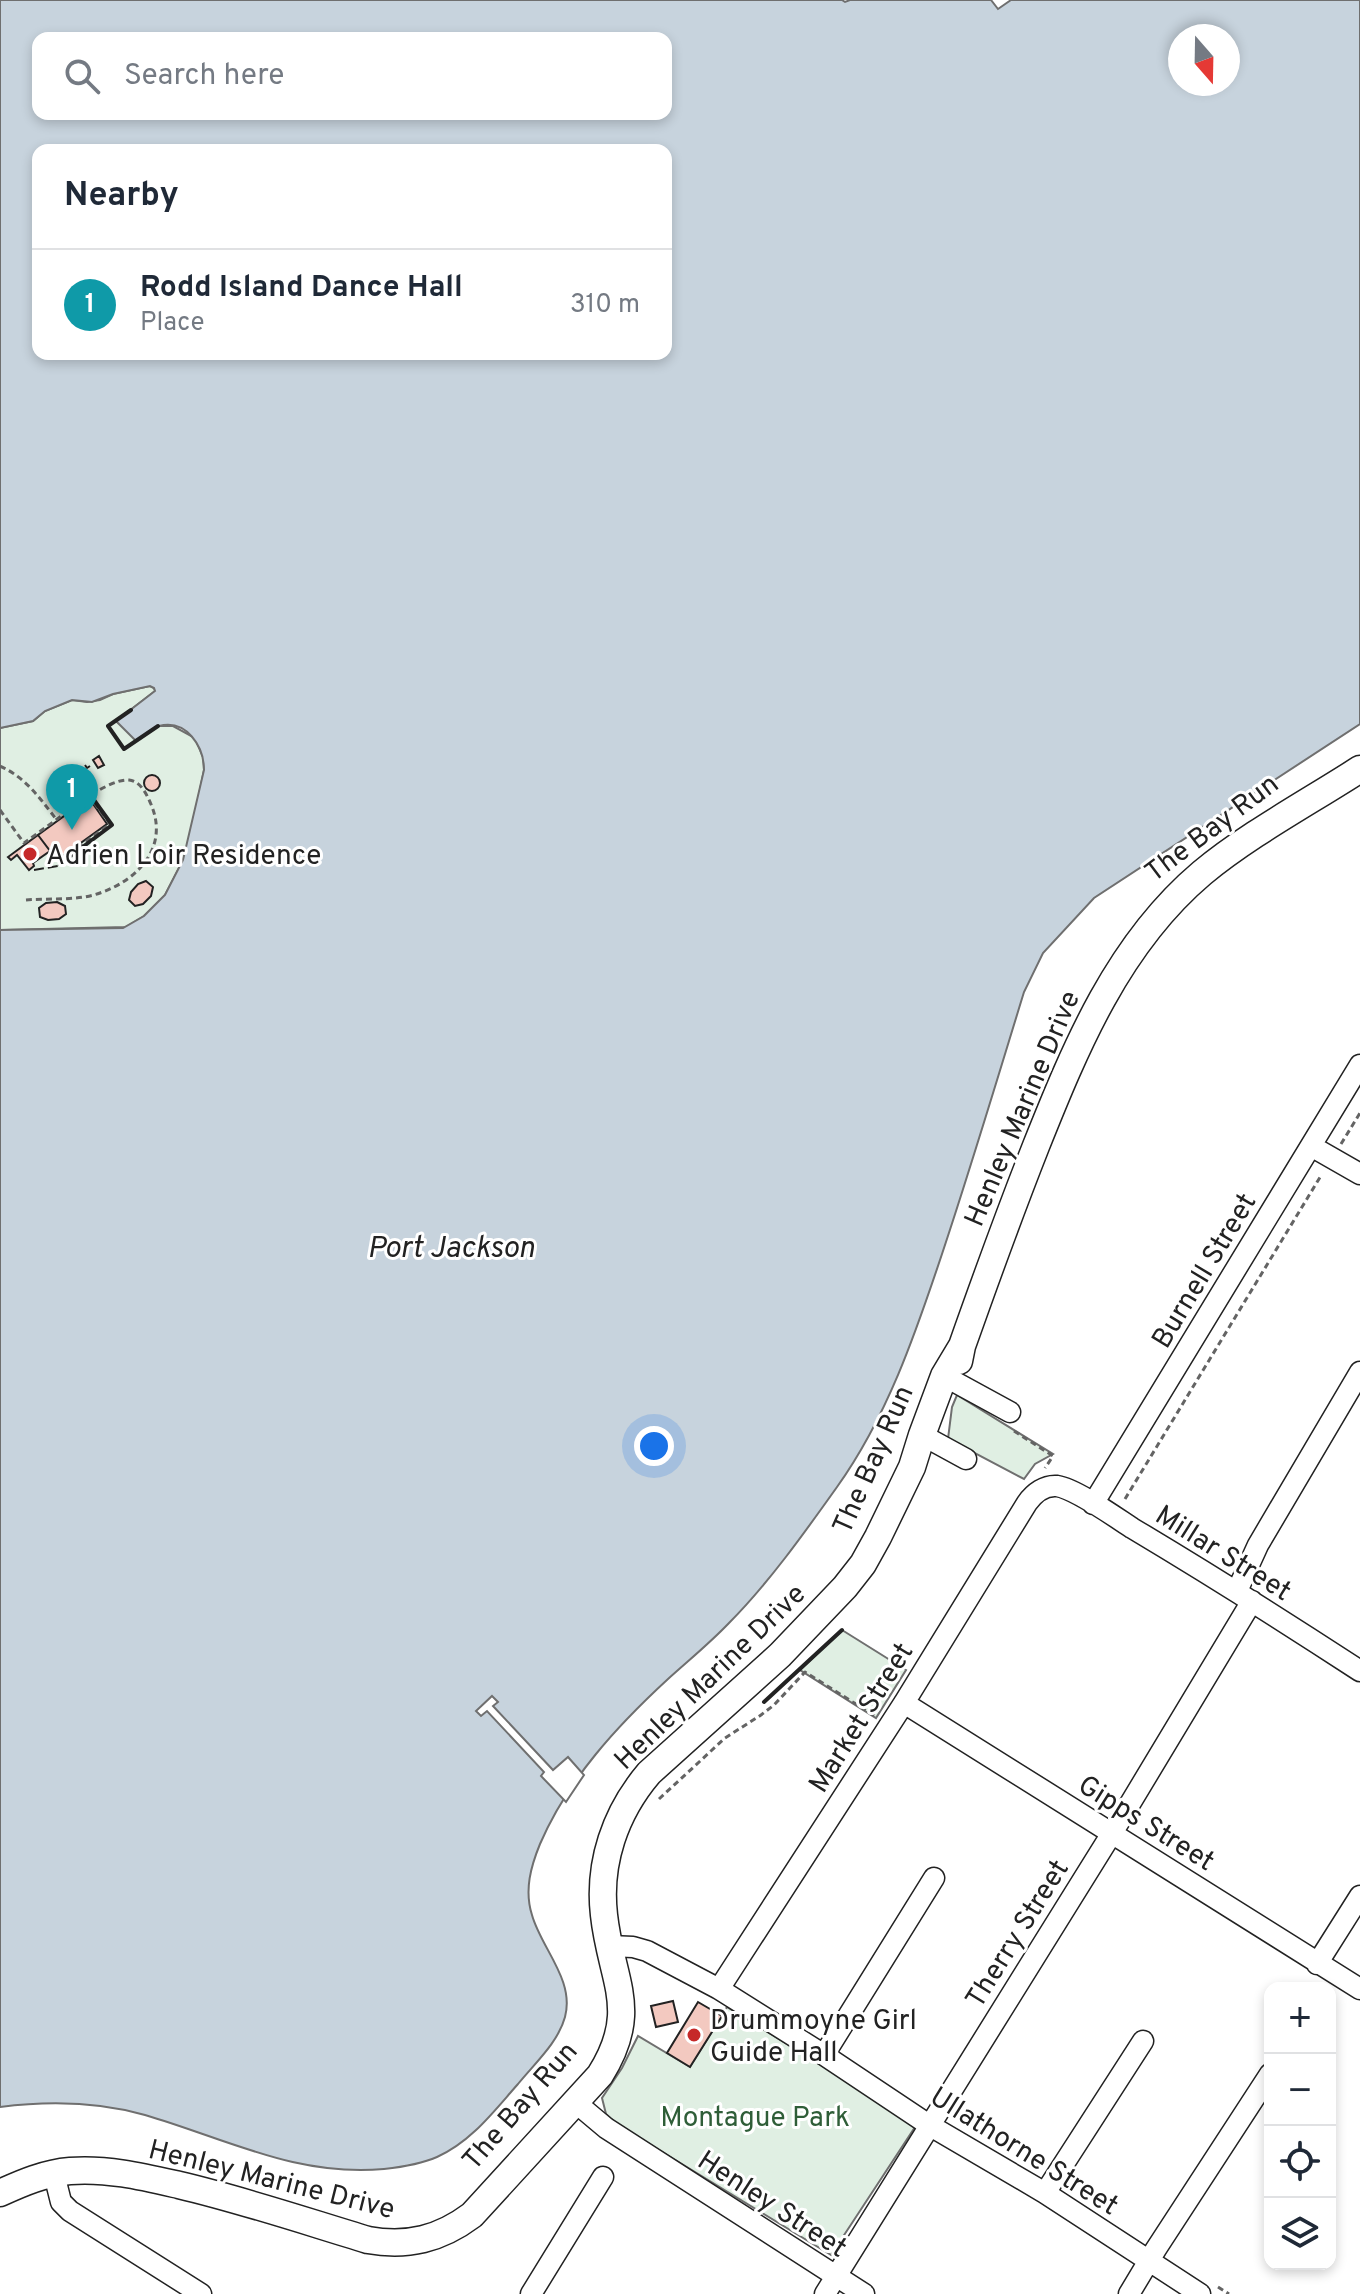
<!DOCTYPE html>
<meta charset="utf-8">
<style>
:root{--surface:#fff;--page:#f2f2f3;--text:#1f2937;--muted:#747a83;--line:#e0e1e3;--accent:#ea580c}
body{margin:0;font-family:Overpass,sans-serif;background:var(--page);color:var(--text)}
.controls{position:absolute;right:24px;bottom:24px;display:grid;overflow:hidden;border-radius:16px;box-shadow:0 4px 12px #0003}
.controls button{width:72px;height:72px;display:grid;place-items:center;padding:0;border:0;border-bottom:2px solid var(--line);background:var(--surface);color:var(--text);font:40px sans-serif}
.compass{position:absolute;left:1168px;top:24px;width:72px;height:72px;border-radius:50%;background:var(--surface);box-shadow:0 4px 12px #0003;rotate:160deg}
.you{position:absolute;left:654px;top:1446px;width:28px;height:28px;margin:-20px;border:6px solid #fff;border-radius:50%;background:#1a73e8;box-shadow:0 0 0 12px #1a73e833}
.badge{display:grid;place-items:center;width:52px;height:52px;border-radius:50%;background:var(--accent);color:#fff;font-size:26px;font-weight:700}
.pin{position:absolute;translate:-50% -66px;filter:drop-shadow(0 2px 4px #0008)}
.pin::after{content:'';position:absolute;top:42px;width:28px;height:24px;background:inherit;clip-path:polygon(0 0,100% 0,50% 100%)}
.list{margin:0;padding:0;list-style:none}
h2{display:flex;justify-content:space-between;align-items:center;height:104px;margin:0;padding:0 32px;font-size:34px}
h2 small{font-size:26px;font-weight:400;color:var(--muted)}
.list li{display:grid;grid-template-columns:52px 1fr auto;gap:24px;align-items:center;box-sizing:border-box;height:112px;padding:0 32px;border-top:2px solid var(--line)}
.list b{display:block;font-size:30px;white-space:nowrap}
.list p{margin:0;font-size:26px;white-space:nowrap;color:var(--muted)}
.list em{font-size:26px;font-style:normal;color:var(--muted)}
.icon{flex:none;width:44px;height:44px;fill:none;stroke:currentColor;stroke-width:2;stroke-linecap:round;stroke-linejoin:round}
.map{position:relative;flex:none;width:1360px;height:2294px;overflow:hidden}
.search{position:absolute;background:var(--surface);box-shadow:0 4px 12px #0003;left:32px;top:32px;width:640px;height:88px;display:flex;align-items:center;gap:20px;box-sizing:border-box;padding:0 28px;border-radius:16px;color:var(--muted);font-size:30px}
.panel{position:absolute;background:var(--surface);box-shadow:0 4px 12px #0003;left:32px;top:144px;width:640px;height:216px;border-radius:16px}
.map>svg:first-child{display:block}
.green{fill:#e0efe3;stroke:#6f6f6f;stroke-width:2}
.water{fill:#c7d3dd;stroke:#6f6f6f;stroke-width:2;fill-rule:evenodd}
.pier{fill:#fff;stroke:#6f6f6f;stroke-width:2}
.building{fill:#f3c9c0;stroke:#222;stroke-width:2}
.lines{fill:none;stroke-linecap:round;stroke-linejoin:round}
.minor-casing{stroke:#222;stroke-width:23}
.major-casing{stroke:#222;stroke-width:29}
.path{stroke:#646464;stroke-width:3;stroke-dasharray:6 4;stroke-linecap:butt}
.minor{stroke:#fff;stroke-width:20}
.major{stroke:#fff;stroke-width:26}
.fence{stroke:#222;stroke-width:2;stroke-dasharray:10 4;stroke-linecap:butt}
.wall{stroke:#222;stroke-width:4}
.poi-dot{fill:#c62828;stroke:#fff;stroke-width:3}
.labels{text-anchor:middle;stroke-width:6;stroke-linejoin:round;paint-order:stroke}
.street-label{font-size:28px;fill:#222;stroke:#fff}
.poi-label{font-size:28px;fill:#222;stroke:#fff;text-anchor:start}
.park-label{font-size:28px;fill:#2f5e38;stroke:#fff}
.water-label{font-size:30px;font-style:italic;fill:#222;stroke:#fff}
</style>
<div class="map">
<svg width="1360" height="2294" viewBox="0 0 1360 2294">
<rect width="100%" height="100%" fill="#fff"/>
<!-- green -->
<path class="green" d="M150,686L154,688L155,691L116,721L132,734L158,726H173L195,738L203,757L204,770L189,843L183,860L165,895L144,916L126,927L0,930V728L33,721L45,711L72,700L87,702L100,700L113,694Z
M957,1395L970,1403L1053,1454L1035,1464L1024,1479L948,1439L952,1407Z
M842,1630L906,1670L876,1718L800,1670Z
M727,2007L917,2124L831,2255L618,2125L606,2114L602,2098L622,2068L638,2036L690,2067Z"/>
<!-- water -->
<path class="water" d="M0,0H842L845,2L850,0H991L998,9L1011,0H1360V724L1094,898L1043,953L1024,992C997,1080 971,1167 942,1254C915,1335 887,1417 837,1487C805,1532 768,1584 729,1623C710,1643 689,1660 668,1679C617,1726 568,1779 540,1844C531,1866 524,1890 532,1915C541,1948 575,1980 565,2017C558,2043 534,2064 518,2084C494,2111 471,2142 437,2157C421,2164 402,2167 384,2169C296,2177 227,2139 145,2115C99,2102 47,2101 0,2107V930L123,928L144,916L165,895L183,860L204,770C204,747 187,719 159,726C151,728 143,737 136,741L116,721L155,691L154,688L150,686L113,694L92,702L72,700L45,711L33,721L0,728ZM1180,36H1228V84H1180ZM38,38H666V114H38ZM38,150H666V354H38Z"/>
<!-- pier -->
<path class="pier" d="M492,1696L498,1702L493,1706L553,1770L568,1757L584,1775L566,1802L541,1776L544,1772L487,1711L481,1716L476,1711Z"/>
<!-- building -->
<path class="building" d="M99,756L104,765L98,768L93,760Z
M144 783a8 8 0 1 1 16 0a8 8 0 1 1-16 0Z
M89,798L107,824L57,860L38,835Z
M38,835L50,851L33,863L34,866L29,870L17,855L11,860L8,857Z
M146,881L153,887L151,896L143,904L135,906L129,900L131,892L138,884Z
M57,902L65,906L66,914L59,919L48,920L40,917L39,908L46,903Z
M673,2001L678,2022L656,2027L651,2006Z
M698,2002L722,2016L690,2067L667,2053Z"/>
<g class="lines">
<!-- minor casing -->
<g class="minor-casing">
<path id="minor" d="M1311,1146L1360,1174
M944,1376L1010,1412
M922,1435L966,1459
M1093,1504L1360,1065
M1237,1591L1258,1545L1360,1372
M904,1703L1360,1989
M609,1946L633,1947L647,1951L719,1989L824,2055L929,2125L1045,2193L1200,2294
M1317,1964L1360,1896
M719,1989L904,1703L1027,1503C1034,1493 1045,1485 1057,1486C1076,1489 1115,1517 1132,1528C1209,1574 1285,1622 1360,1671
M824,2055L934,1878
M575,2102L606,2128L864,2294
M54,2174L61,2202L70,2211L201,2294
M1045,2193L1143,2041
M531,2294L603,2177
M825,2294L1122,1817L1252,1601
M1129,2294L1156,2249L1270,2074"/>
</g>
<!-- major casing -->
<g class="major-casing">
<path id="major" d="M959,1361L962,1346C986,1278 1010,1212 1036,1146C1076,1046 1118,944 1202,873C1249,834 1309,802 1360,769
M0,2193C22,2183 45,2173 70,2171C107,2168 144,2177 179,2185C243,2200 305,2221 368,2240C408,2247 440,2239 472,2215L600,2075C641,2010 611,1981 604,1915C598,1863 615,1813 649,1773L780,1655L845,1587L863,1564L878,1537L912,1467L922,1435L944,1376L962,1346"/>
</g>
<!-- path -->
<path class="path" d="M0,766C26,778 39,797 56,819
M0,810L24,843L89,796L110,824L59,861
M26,900C50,898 78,901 100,893C140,879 170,845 150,802C146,793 140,781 129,780C117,779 99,790 89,796
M1341,1144L1360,1113
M1014,1431L1053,1456L1045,1468
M1125,1499L1322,1174
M659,1799L725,1738L761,1715L774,1705L805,1672L875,1716
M1218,2287L1229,2294"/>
<!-- minor -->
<use href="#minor" class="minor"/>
<!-- major -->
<use href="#major" class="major"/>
<!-- fence -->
<path class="fence" d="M85,765L87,768L90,766
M34,870L58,866"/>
<!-- wall -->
<path class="wall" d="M131,710L108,726L124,749L158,726
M60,864L112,825L94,800
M764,1702L842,1630"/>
</g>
<!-- markers -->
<g class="poi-dot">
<circle cx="30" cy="854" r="8"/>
<circle cx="694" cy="2035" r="8"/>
</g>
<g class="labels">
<!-- street labels -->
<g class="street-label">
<text transform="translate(1211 827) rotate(-37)" y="10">The Bay Run</text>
<text transform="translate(1021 1108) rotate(-67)" y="10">Henley Marine Drive</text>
<text transform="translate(1203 1270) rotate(-59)" y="10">Burnell Street</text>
<text transform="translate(872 1459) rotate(-66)" y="10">The Bay Run</text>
<text transform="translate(1224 1552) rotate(32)" y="10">Millar Street</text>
<text transform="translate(709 1676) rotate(-44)" y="10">Henley Marine Drive</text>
<text transform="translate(860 1717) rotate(-58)" y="10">Market Street</text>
<text transform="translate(1147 1822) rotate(32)" y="10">Gipps Street</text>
<text transform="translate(1016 1933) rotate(-58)" y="10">Therry Street</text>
<text transform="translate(519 2105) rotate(-49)" y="10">The Bay Run</text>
<text transform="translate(1025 2150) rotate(32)" y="10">Ullathorne Street</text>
<text transform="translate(272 2178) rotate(14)" y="10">Henley Marine Drive</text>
<text transform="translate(773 2203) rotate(33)" y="10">Henley Street</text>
</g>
<!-- poi labels -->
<g class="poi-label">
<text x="46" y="864">Adrien Loir Residence</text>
<text x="710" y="2029">Drummoyne Girl<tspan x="710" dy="32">Guide Hall</tspan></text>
</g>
<!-- park labels -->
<g class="park-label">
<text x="755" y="2126">Montague Park</text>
</g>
<!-- water labels -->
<g class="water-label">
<text x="451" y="1257">Port Jackson</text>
</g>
</g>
</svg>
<div class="controls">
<button>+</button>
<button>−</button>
<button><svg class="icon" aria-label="locate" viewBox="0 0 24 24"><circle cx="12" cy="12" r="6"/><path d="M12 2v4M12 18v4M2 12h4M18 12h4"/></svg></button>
<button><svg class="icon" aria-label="layers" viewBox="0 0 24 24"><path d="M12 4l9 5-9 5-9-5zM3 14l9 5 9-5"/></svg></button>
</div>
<svg class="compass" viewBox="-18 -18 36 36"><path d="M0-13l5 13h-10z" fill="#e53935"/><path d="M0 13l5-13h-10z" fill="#747a83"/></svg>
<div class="you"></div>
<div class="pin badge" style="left:72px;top:830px;background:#0f9aa8">1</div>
<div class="search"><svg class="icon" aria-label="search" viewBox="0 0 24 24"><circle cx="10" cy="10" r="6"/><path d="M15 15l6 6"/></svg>Search here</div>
<section class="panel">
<h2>Nearby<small></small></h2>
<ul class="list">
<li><span class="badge" style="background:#0f9aa8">1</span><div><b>Rodd Island Dance Hall</b><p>Place</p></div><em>310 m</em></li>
</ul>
</section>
</div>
